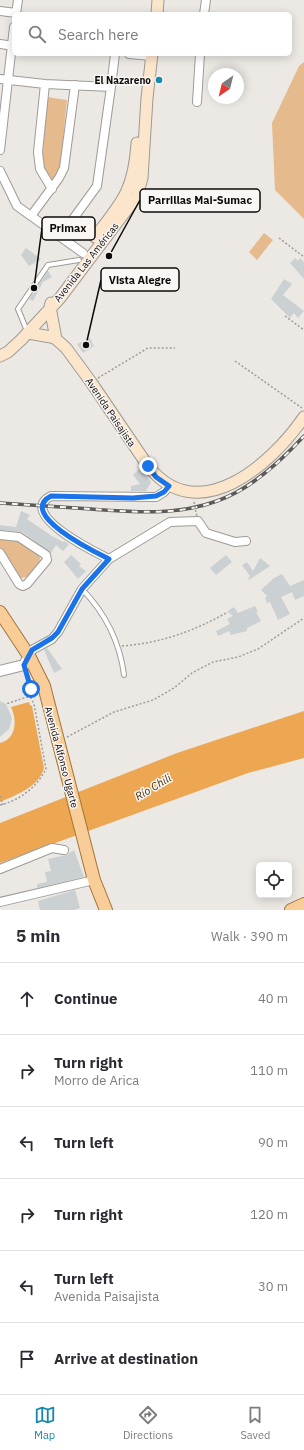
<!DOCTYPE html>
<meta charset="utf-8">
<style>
:root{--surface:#fff;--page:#f2f2f3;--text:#2b2b33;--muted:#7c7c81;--line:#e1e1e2;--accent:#1588ad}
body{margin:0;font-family:"IBM Plex Sans",sans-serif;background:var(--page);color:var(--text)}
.controls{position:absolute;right:12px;bottom:12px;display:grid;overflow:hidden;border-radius:6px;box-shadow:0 2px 10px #0003}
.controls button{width:36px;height:36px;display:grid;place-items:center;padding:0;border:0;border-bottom:1px solid var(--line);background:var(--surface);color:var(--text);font:20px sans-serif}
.compass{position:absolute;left:208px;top:68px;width:36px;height:36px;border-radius:50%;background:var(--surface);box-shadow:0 2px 10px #0003;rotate:215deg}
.stop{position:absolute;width:12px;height:12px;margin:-9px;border:3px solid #1a73e8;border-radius:50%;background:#fff}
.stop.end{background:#1a73e8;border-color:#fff;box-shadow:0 1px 4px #0008}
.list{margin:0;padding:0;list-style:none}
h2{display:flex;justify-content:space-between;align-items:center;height:52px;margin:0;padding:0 16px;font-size:17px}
h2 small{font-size:13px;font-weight:400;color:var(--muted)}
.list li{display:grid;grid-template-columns:26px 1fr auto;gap:12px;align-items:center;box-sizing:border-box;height:72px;padding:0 16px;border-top:1px solid var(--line)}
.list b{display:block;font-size:15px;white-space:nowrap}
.list p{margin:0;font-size:13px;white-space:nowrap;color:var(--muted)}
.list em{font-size:13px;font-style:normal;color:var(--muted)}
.icon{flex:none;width:22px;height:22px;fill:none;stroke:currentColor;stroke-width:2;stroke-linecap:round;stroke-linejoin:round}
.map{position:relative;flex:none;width:304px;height:910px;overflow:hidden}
.search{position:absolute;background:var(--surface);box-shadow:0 2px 10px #0003;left:12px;right:12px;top:12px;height:44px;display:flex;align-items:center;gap:10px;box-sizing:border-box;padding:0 14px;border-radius:6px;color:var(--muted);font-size:15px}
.sheet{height:484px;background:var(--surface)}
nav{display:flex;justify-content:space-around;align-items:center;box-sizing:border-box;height:56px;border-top:1px solid var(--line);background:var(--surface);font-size:11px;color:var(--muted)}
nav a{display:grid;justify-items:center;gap:2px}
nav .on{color:var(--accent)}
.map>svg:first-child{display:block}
.green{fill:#e5ba8c}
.water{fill:#eda753}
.building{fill:#cbd0d2}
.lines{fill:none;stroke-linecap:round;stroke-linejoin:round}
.service-casing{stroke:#9e9b97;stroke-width:6}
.minor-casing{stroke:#9e9b97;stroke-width:10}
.tertiary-casing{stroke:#9e9b97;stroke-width:12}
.secondary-casing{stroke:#9e9b97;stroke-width:13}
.primary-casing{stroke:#a37339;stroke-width:14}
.path{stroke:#9e9c99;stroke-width:1.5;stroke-dasharray:2 2;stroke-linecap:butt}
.service{stroke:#fff;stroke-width:4}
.minor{stroke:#fff;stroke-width:8}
.tertiary{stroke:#fff;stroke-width:10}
.secondary{stroke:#fce6cb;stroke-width:11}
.primary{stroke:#f8cd97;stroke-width:12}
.rail-casing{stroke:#5d5b59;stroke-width:3.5}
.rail{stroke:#faf6f3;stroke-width:2;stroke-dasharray:6;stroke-linecap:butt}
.path-bridge{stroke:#9e9c99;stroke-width:1.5;stroke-dasharray:2 2;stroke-linecap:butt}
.route{stroke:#1a73e8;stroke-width:5}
.poi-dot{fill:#1588ad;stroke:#faf6f3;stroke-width:1.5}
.labels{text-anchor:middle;stroke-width:3;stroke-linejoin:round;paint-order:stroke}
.poi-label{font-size:10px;font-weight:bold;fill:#0c0b0a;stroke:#faf6f3;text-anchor:end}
.street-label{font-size:10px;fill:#0c0b0a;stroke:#faf6f3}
.water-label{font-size:11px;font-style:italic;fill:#462b05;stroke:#faf6f3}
.leader{fill:none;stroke:#0c0b0a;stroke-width:1.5}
.callout-dot{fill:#0c0b0a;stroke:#faf6f3;stroke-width:1.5}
.callout{fill:#faf6f3;stroke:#0c0b0a;stroke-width:1.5}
.callout-label{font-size:11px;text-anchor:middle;font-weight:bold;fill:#0c0b0a}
</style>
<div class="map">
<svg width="304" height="910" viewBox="0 0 304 910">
<rect width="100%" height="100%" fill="#ece9e5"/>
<!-- green -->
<path class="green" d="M304,62V219L275,190L272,123L299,66Z
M47,97L67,100L60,169L51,185L42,168Z
M264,233L273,240L257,260L249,252Z
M0,538L16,539L39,555L41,562L29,577L20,578L0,548Z"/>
<!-- water -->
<path class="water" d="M29,702L30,705L32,706L44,768C39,787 16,795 0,802V743C17,739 17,719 11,707Z
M304,711V758L248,773L0,863V823L177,753Z"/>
<!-- building -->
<path class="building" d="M26,248L41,259L29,266L21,255Z
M295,258L298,261L300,258L304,262V279L290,263Z
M48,271L52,277L43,282L33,301L29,299Z
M284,279L292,284L283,295L304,311L298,318L294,313L290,318L271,299Z
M90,338L94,346L83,353L77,344Z
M140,468L151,482L146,491H131V486L140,484L133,475Z
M21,511L30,515L27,519L52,536L63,542L64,541L69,544L63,551L56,545L51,553L22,532L0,530V525L16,527Z
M71,555L81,564L79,566L86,571L78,579L64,562Z
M226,555L232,562L216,575L210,568Z
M260,558L270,566L247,581L250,576L242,565L247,562L253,571Z
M282,574L290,586L304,580V596L295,600L292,592L281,597L290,614L278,620L270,602L267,603L265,598L267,596L261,590L274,578Z
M255,606L258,612H256L261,621L247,628V631L231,635L229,631L218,636L216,631L230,624L227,619L233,616L228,612L229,610L234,607L238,613Z
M47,648L62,669L54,673L44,650Z
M0,701L6,704L12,718L9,729L0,737Z
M74,850L84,877L37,888V884L47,882L45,872L51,871L48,859L66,855Z
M75,890L80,908L74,910H40L38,901Z"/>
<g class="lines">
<!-- service casing -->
<g class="service-casing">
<path id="service" d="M27,331L18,309L48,265L79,260
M82,589C105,613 120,643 124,675"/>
</g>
<!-- minor casing -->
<g class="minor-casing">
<path id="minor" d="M0,11L16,13
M16,14L18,0
M204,14L206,0
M0,44L14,46
M129,54L151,56
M0,79L45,84L111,87L115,54
M45,84L38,152L40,169L52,189
M197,102L200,54
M0,150L14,27
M0,171L17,206L83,253
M31,216L59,178L64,168L75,85
M60,237L97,186L111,87
M0,535L19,537L46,555L47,560L27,584L23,586L19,584L0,553
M109,559C97,553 16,514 51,496L156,497L164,492L169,486
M29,656L32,650L52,639L58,632L82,589L109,559L170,522L198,521L206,533L235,542L246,541
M0,869L52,848L64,850
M0,902L94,880"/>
</g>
<!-- tertiary casing -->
<g class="tertiary-casing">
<path id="tertiary" d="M0,671L24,665L29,656"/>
</g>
<!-- secondary casing -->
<g class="secondary-casing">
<path id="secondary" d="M157,14L158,0
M95,237C123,201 134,190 137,143
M51,303L50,307L56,339
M28,333L51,337L56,339L66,348L91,382L148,466C198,529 271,465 304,417
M0,356L8,352L21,340L60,298L137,196L142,178L147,98L152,54"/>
</g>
<!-- primary casing -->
<g class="primary-casing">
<path id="primary" d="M0,612L29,656L44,686L94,880L106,910
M291,910L304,904"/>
</g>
<!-- path -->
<path class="path" d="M279,238L304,257
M285,316L304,330
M235,361L302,408
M98,378L148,348H175
M122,646C162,643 194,631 228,612
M26,674L33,692L31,698
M67,737L114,712L153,700L174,688L192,673L213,662L238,657L258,649L304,618
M0,796L3,805
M0,805C19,801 37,787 46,769L34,704L31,698L27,697L6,704"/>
<!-- service -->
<use href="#service" class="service"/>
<!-- minor -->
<use href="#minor" class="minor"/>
<!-- tertiary -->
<use href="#tertiary" class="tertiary"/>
<!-- secondary -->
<use href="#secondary" class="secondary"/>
<!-- primary -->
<use href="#primary" class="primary"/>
<!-- rail casing -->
<g class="rail-casing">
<path id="rail" d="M0,503C30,505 61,507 91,509C133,512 177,516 217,501C251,489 280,462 304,436"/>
</g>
<!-- rail -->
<use href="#rail" class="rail"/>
<!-- path-bridge -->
<path class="path-bridge" d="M194,502L197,517"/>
</g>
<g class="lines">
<!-- route -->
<path class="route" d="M31,689L24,665L32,650L52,638L58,632L82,589L109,559C97,553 16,514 51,496L133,498L156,496L164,492L169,486L156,477L148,466"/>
</g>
<!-- markers -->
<circle class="poi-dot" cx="159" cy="80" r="4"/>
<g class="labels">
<!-- poi labels -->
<g class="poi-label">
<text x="151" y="84">El Nazareno</text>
</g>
<!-- street labels -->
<g class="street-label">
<text transform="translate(86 262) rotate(-52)" y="4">Avenida Las Américas</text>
<text transform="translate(111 412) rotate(56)" y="4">Avenida Paisajista</text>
<text transform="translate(62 757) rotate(75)" y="4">Avenida Alfonso Ugarte</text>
</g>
<!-- water labels -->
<g class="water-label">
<text transform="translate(153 787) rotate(-31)" y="4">Río Chili</text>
</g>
</g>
<!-- callouts -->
<path class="leader" d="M109 256L140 200M34 288L42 228M86 345L101 280"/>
<g class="callout-dot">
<circle cx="109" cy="256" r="4"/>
<circle cx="34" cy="288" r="4"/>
<circle cx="86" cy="345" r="4"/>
</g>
<g class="callout">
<rect x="140" y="189" width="120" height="23" rx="4"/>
<rect x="42" y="217" width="53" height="23" rx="4"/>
<rect x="101" y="268" width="78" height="23" rx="4"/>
</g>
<g class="callout-label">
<text x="200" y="204">Parrillas Mai-Sumac</text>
<text x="68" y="232">Primax</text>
<text x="140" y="284">Vista Alegre</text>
</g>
</svg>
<div class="controls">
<button><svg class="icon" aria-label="locate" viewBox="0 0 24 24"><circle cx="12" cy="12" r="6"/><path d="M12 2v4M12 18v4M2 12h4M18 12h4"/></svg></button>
</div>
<svg class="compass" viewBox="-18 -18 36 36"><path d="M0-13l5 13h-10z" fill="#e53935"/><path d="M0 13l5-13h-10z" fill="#7c7c81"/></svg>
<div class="stop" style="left:31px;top:689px"></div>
<div class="stop end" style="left:148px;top:466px"></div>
<div class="search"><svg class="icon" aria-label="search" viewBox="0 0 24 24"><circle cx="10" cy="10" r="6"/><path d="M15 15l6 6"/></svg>Search here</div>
</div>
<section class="sheet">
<h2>5 min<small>Walk · 390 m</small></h2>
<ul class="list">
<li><svg class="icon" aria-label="ahead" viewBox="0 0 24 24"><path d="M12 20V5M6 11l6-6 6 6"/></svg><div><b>Continue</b></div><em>40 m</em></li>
<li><svg class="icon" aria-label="right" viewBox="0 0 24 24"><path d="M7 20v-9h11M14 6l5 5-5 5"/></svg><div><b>Turn right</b><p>Morro de Arica</p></div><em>110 m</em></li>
<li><svg class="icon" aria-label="left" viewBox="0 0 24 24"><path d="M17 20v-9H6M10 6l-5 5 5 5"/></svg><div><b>Turn left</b></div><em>90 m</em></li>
<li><svg class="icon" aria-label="right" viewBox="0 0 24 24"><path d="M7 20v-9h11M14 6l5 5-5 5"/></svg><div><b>Turn right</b></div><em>120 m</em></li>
<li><svg class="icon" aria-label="left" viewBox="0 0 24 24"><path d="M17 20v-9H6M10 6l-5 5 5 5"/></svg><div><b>Turn left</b><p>Avenida Paisajista</p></div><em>30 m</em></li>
<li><svg class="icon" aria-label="arrive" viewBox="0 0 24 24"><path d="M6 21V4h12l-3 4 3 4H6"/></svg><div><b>Arrive at destination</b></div></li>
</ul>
</section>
<nav>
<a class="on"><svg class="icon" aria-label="map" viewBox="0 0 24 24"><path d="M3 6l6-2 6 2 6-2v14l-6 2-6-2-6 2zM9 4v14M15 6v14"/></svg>Map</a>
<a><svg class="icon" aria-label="directions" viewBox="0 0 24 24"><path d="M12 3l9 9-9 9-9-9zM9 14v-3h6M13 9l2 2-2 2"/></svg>Directions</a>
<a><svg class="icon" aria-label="saved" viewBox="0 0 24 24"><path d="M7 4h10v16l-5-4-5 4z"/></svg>Saved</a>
</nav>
